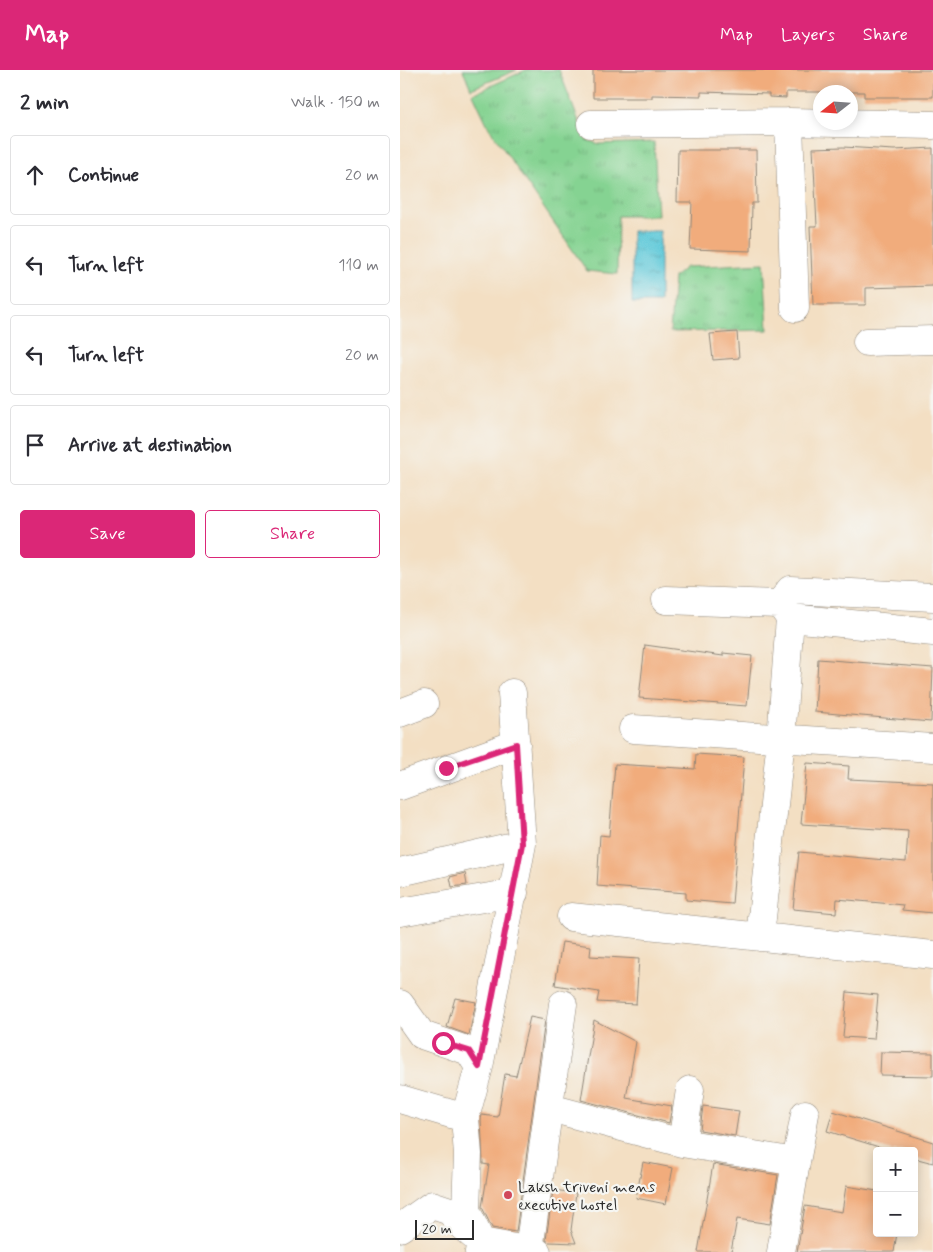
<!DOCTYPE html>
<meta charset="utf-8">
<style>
:root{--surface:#fff;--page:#f2f2f3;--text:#2b2b33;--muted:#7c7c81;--line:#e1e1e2;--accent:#db2777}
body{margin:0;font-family:Mynerve,sans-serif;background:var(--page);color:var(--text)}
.controls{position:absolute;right:15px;bottom:15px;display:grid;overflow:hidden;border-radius:5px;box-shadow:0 2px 12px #0003}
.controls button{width:45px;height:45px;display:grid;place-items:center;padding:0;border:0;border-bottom:1px solid var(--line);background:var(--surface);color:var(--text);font:25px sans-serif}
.compass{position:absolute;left:413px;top:15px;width:45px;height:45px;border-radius:50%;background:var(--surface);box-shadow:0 2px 12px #0003;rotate:253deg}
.scale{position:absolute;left:15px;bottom:12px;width:59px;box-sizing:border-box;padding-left:5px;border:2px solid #2b2b2b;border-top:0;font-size:14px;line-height:18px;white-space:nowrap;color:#2b2b2b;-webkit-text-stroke:4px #f6f6f2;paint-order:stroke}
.stop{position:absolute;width:15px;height:15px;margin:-11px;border:4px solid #db2777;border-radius:50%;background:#fff}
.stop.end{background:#db2777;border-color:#fff;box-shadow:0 1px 5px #0008}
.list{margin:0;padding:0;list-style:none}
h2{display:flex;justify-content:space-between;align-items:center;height:65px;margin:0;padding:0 20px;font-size:21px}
h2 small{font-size:16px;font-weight:400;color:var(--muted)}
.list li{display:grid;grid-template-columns:32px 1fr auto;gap:15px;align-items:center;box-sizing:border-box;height:80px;margin:0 10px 10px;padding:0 10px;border:1px solid var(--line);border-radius:5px}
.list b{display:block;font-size:19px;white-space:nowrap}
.list em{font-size:16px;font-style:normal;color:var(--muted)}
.actions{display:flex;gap:10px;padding:15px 20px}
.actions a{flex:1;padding:11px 0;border:1px solid var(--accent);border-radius:5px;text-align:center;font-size:18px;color:var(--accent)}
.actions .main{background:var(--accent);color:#fff}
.icon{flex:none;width:28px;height:28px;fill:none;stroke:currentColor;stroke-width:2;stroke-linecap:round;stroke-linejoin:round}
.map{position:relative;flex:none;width:533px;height:1182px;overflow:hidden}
header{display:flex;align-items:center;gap:30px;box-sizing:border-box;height:70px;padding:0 25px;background:var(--accent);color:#fff}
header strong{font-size:24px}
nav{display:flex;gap:28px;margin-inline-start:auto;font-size:18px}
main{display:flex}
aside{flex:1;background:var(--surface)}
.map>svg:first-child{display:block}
.grass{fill:url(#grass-tufts);stroke:#587f5e}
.pitch{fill:#85d392;stroke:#587f5e}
.water{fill:url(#water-ripples);stroke:#447a82}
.building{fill:#f1ac7c}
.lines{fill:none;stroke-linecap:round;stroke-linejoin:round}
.minor-casing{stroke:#8f8577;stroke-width:29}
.minor{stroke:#fff;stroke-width:28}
.route{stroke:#db2777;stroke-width:6}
.poi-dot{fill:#d1495b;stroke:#f6f6f2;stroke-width:2}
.labels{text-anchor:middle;stroke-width:4.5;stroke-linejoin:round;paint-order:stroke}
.poi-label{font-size:16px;fill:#2b2b2b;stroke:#f6f6f2;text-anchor:start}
</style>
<header>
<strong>Map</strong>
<nav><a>Map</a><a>Layers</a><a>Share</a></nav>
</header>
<main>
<aside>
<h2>2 min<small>Walk · 150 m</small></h2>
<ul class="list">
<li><svg class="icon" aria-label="ahead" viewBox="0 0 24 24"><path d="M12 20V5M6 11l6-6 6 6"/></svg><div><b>Continue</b></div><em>20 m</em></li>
<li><svg class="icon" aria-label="left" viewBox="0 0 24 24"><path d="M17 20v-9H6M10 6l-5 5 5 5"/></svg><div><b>Turn left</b></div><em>110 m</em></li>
<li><svg class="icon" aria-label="left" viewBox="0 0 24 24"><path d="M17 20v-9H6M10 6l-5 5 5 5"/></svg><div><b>Turn left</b></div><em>20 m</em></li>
<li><svg class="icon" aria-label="arrive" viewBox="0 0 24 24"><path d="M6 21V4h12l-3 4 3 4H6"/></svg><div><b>Arrive at destination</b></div></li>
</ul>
<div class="actions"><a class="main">Save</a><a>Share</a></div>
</aside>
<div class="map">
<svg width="533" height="1182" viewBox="0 0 533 1182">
<defs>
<pattern id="grass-tufts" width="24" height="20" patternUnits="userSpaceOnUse" patternTransform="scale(1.25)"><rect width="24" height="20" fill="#85d392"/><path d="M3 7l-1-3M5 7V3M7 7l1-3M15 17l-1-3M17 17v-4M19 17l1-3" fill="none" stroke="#73b57e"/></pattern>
<pattern id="water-ripples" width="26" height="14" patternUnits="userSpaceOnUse" patternTransform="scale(1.25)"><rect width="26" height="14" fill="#5ec9d9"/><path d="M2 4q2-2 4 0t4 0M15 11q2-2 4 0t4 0" fill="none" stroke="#4ea3b0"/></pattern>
</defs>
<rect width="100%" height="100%" fill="#f6f6f2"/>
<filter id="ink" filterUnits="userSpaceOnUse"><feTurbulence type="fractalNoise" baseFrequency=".02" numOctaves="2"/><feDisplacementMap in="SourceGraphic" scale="10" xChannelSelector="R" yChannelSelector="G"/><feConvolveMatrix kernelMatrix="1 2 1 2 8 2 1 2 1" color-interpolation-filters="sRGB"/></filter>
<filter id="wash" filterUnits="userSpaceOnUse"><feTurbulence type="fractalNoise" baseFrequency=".0096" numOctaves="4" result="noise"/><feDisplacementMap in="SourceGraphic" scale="20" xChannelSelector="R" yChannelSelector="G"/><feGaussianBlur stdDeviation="1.12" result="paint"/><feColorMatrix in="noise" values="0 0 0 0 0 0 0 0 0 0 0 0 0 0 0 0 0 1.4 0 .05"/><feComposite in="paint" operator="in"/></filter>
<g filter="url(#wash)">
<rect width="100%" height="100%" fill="#f3dfc3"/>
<!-- grass -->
<path class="grass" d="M126,0H159L186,70L199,74L254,72L258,146H218L217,204L187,201L89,58L73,24Z
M364,193L368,260L270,262L274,207L286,197Z"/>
<!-- pitch -->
<path class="pitch" d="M63,0H117L71,19Z"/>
<!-- water -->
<path class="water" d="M232,161H260V233H232Z"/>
<g id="blocks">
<!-- building -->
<path class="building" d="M193,0H533V27H464V22H386V28L369,27V24L301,22V26L252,25V28H193Z
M443,77L494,80L533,78V216L466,218V235H413L410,156H417L413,78Z
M278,80H356L357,133H352L351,181L290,179L292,132H277Z
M337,262L339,288L313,290L310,264Z
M245,575L323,586V583L352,586L347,636L239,628Z
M418,589L533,598L531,652L415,642Z
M296,684L344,687L332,834L286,830V823L197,816L200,765L209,766L215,694L295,699Z
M407,693L449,696L448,709L533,713V843L502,840L503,835L437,829L436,843L393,839L399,782L506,792L508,761L401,754Z
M65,803L67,815L52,817L50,807Z
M162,872L191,876L190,886L239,889L236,934L197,932L199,922L155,915Z
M447,922L478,925L474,969L443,967Z
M55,928L76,932L69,965L47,957Z
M130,947L145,950L116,1162L92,1158L82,1137L89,1095L83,1094L81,1049L82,1045L98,1047L105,1004L116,1006Z
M194,950L236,972L226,1028L272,1036L269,1053L181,1030Z
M481,982L533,983V1006L480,1005Z
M303,1036L339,1041L335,1066L300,1060Z
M433,1041L533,1072V1093L514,1088V1081H492L427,1061Z
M243,1092L273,1098L266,1134L236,1128Z
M313,1094L378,1105L370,1154L337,1149L331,1182H298Z
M446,1116L477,1121V1163H497L494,1182H397L405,1136L442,1142Z
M153,1120L176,1123L171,1160L176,1173L149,1172L146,1170Z"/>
</g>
</g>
<g filter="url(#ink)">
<use href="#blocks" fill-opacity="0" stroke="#8f8577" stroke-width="1"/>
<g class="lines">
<!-- minor casing -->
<g class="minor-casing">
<path id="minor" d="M389,52L395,238
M191,54L389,52L533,55
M467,272L533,270
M266,530L380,534
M390,548L533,562
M0,643L24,634
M233,659L533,678
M0,716L116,674
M0,802L122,774
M0,842L114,823
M171,847L533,885
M360,867L381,669L390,548L380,534L390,520L533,527
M0,934L22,965L69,981L79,997
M0,1029L65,1048
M150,1038L282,1073L396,1092L381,1182
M282,1073L290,1020
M396,1092L405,1044
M0,1158L32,1135L50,1141L62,1156L81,1172L137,1182
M129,1180L163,934
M79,1182L81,1172L66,1140L68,1084L65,1048L79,997L122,774L112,623"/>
</g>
<!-- minor -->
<use href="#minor" class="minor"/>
</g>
</g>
<g class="lines" filter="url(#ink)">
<!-- route -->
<path class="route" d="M43,973L69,981L79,997L122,774L116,674L46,698"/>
</g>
<!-- markers -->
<circle class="poi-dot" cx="108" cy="1125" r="5"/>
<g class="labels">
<!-- poi labels -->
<g class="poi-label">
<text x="118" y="1122">Laksh triveni mens<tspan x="118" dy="18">executive hostel</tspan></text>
</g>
</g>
</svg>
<div class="controls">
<button>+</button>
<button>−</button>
</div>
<svg class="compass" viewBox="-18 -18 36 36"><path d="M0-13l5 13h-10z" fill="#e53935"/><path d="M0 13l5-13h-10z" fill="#7c7c81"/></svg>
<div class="scale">20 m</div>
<div class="stop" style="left:43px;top:973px"></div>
<div class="stop end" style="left:46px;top:698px"></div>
</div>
</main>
